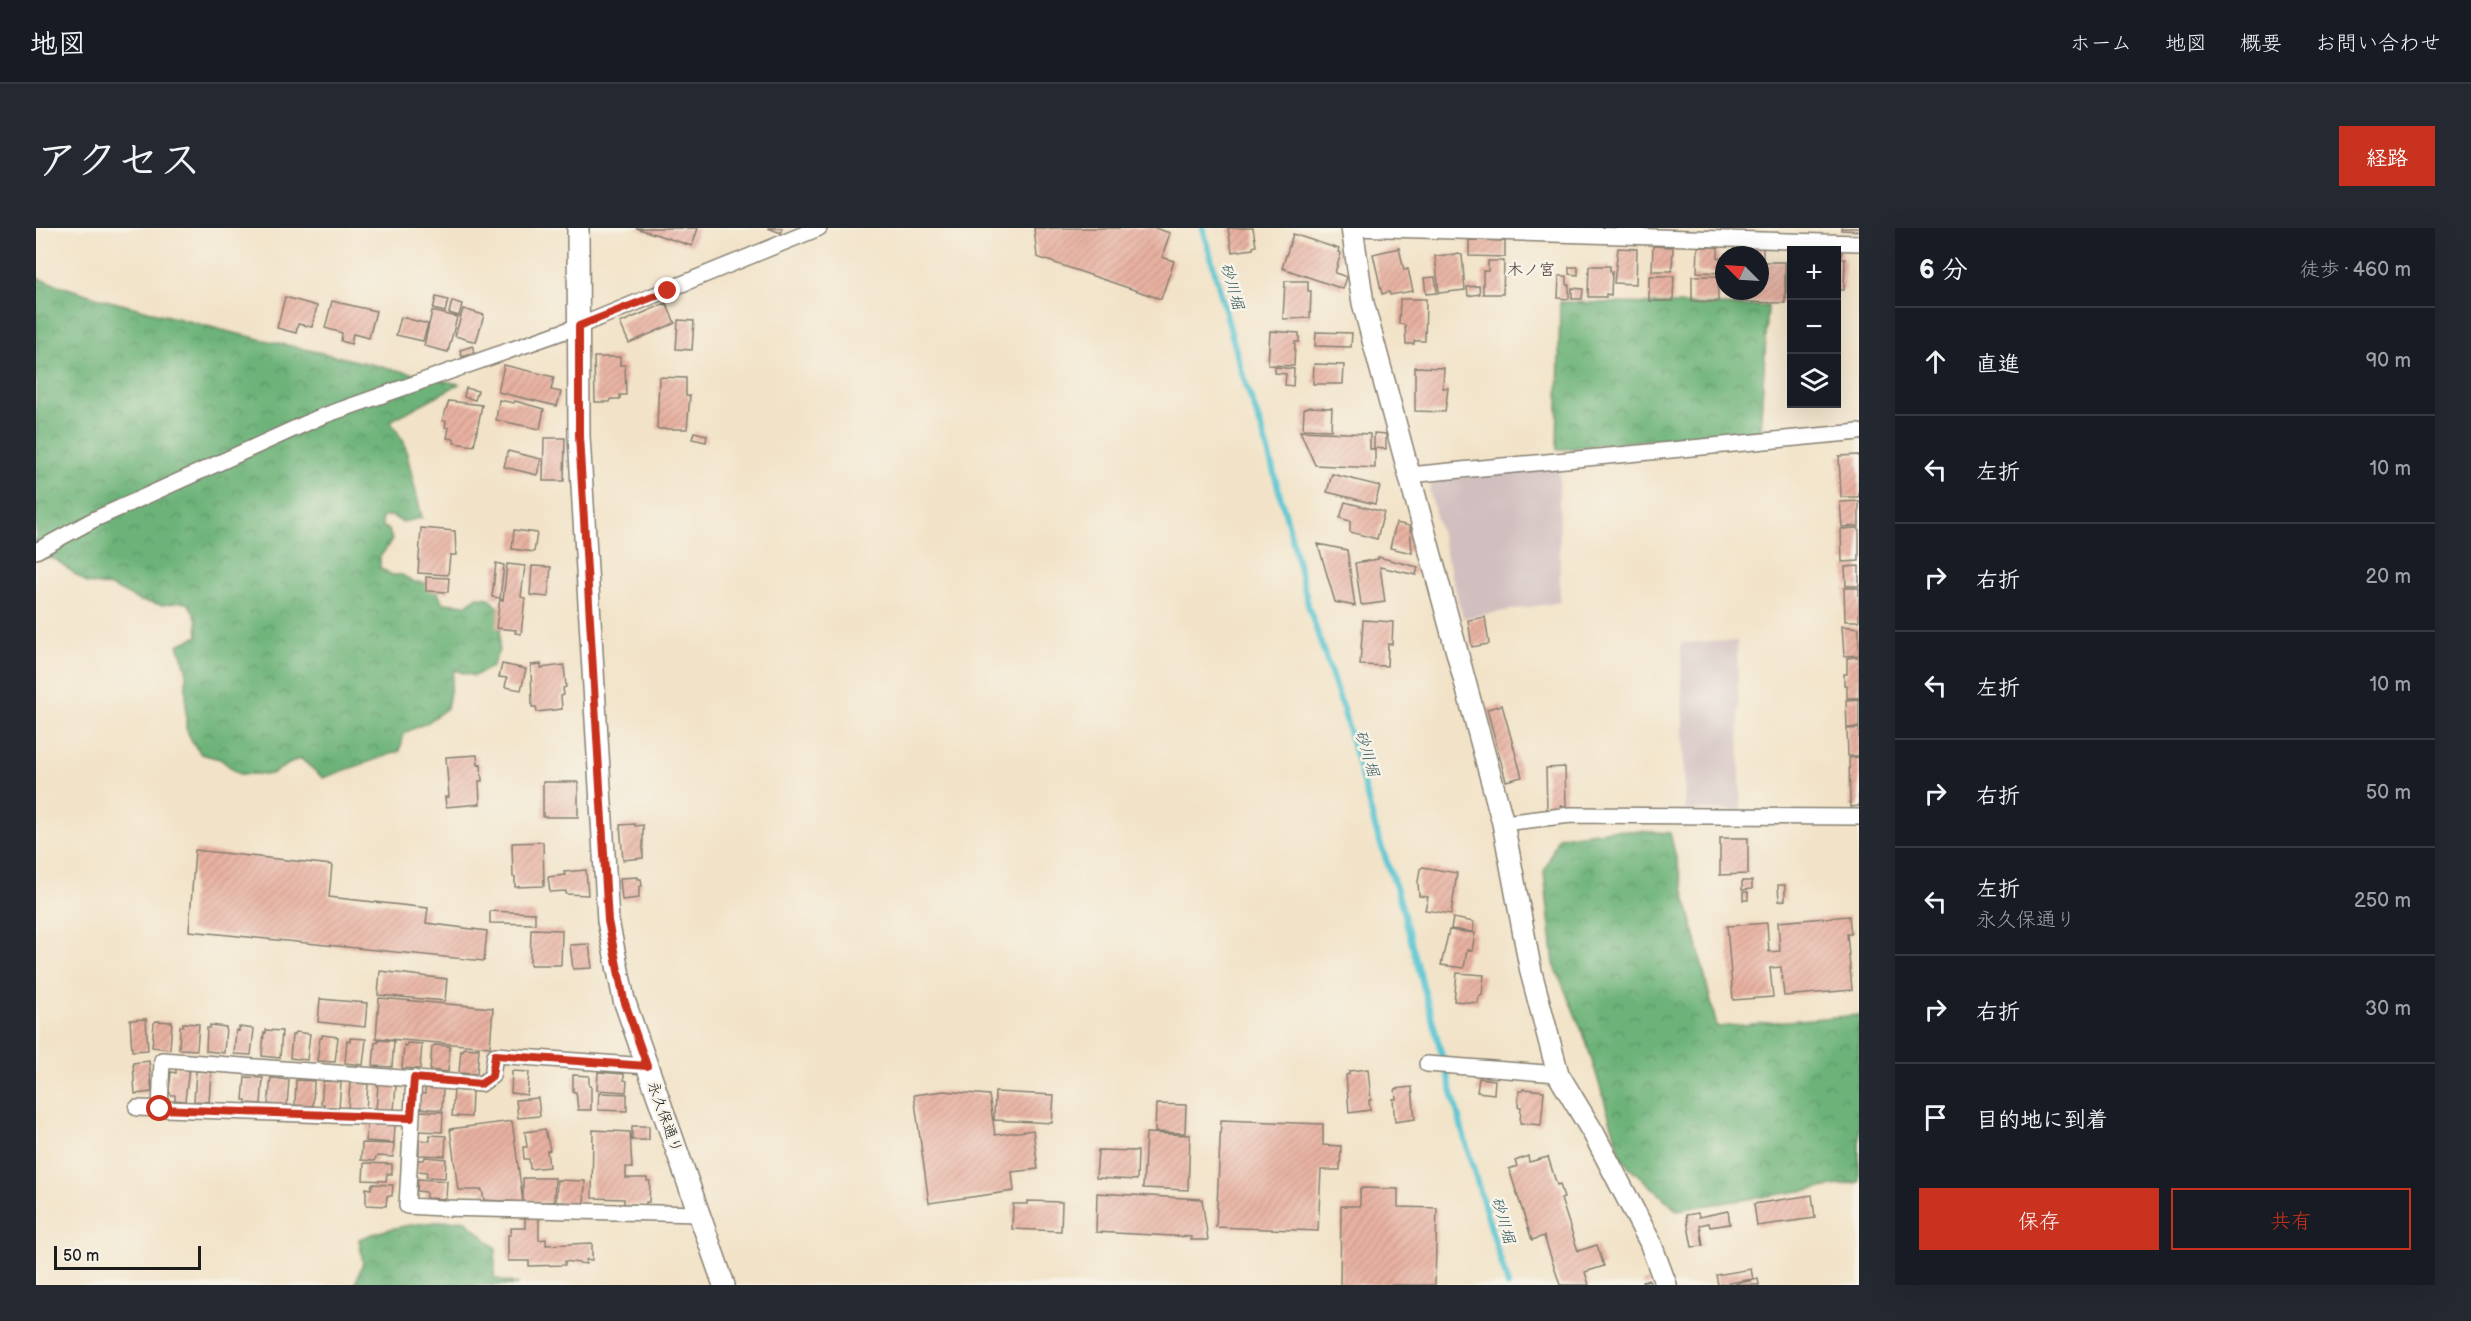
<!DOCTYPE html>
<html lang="ja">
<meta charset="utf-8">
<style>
:root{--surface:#171b24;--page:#242831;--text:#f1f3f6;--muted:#9ea1a6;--line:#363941;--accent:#c8321e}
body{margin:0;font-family:"Balsamiq Sans","Klee One",sans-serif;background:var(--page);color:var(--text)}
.controls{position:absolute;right:18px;top:18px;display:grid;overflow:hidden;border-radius:0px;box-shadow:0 6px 24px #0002}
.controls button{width:54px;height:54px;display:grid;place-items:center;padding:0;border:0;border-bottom:2px solid var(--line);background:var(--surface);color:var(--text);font:30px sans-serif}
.compass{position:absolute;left:1679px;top:18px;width:54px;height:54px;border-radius:50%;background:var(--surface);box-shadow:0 6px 24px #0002;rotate:294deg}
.scale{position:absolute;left:18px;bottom:15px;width:147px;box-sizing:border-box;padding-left:6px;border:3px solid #1c1c1c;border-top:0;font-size:16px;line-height:21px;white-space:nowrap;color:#1c1c1c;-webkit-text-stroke:4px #f7f3e8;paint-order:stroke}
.stop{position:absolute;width:18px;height:18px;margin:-14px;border:4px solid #c8321e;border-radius:50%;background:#fff}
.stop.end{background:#c8321e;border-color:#fff;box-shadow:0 2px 6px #0008}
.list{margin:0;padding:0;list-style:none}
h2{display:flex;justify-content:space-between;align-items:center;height:78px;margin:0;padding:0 24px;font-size:26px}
h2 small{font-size:20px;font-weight:400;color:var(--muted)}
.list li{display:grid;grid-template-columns:39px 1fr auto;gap:18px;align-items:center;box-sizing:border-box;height:108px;padding:0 24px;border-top:2px solid var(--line)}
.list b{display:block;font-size:22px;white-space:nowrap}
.list p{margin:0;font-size:20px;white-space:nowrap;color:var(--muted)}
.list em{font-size:20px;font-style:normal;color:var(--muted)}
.actions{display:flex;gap:12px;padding:18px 24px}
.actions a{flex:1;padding:14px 0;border:2px solid var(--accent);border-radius:0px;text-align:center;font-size:21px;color:var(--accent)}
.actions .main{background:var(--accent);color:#fff}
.icon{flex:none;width:33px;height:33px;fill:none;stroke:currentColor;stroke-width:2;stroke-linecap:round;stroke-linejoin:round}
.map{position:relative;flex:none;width:1823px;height:1057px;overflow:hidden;border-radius:0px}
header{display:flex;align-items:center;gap:36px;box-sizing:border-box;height:84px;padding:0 30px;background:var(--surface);border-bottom:2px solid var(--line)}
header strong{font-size:28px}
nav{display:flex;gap:33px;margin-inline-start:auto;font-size:21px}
.intro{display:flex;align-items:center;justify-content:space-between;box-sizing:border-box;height:144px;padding:0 36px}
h1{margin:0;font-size:42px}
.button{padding:15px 27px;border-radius:0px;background:var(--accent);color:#fff;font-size:21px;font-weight:700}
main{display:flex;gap:36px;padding:0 36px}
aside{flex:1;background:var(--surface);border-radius:0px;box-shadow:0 6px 24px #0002}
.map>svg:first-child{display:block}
.industrial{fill:#d1bfbf}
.forest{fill:url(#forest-crowns);stroke:#44684a;stroke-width:1.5}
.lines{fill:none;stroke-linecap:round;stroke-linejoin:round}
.stream{stroke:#59c5d1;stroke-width:6}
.building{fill:url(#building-hatch)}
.street-casing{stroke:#878072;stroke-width:18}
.secondary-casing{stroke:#878072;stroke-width:24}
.street{stroke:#fff;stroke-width:15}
.secondary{stroke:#fff;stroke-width:21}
.route{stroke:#c8321e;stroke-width:8}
.labels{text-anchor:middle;stroke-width:5;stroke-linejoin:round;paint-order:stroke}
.street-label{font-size:15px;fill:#1c1c1c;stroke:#f7f3e8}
.neighbourhood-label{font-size:16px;font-weight:bold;fill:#63504b;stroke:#f7f3e8}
.water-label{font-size:16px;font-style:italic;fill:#31575b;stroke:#f7f3e8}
</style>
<header>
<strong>地図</strong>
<nav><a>ホーム</a><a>地図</a><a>概要</a><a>お問い合わせ</a></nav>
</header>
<div class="intro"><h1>アクセス</h1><a class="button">経路</a></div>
<main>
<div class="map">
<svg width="1823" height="1057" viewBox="0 0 1823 1057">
<defs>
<pattern id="forest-crowns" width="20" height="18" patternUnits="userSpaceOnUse" patternTransform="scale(1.5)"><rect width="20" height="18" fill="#6db379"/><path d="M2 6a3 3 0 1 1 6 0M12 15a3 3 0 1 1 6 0" fill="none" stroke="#599162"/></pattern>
<pattern id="building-hatch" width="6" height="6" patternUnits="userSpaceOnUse" patternTransform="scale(1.5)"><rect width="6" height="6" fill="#e8b1a1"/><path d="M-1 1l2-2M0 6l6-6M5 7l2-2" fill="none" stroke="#c6988a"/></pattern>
</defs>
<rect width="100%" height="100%" fill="#f7f3e8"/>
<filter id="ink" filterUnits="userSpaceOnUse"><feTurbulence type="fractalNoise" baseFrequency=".0167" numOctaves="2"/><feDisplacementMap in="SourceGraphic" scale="12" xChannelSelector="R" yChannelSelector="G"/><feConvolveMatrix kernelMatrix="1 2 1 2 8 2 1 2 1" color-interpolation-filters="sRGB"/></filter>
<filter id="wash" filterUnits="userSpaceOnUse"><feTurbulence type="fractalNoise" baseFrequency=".008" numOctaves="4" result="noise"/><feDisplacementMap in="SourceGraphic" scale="24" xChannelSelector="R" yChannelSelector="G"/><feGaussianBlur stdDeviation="1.35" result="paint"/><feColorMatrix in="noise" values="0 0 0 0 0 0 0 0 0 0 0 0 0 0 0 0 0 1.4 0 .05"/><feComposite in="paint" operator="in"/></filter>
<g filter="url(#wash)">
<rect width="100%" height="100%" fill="#f2e3c8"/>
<!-- industrial -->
<path class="industrial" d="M1523,240L1524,374L1427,390L1393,262L1400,251Z
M1701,413L1705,583L1649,582L1645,415Z"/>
<!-- forest -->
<path class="forest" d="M0,50L66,71L198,105L423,156L354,193L368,214L386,290L366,294L356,288L346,289V298L353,302L356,312L344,329V340L356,347H366L378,354L391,355L399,359L407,375L430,377L442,369L453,370L466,383L463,422L456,439L438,448L418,442L411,480L392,494L368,505L364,523L287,550L264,530L235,546H203L184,531L165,526L156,514L150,500V440L142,417L162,408L161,392L153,376L145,374L127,377L104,373L77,359L51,355L19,331L0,329Z
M1524,74L1732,78L1724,203L1589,214L1521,222Z
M1577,602L1634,605L1681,799L1823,787V954L1641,982L1587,933L1549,810L1518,736L1508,644L1522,609Z
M429,992L460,1020L458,1050L483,1057H319L327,1035L323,1011C357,997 392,994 429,992Z"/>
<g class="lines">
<!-- stream -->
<path class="stream" d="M1167,0L1206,145L1226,202L1253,299L1273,380L1307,481L1341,606L1362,665L1433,927L1472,1057"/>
</g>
<g id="blocks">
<!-- building -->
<path class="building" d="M600,0H662L656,18Z
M732,0H746L745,5Z
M998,0H1119L1134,5L1126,29L1138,33L1125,71L1001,29Z
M1192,0H1217L1220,18L1217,19V21L1196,24Z
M1805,0H1823V3L1805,2Z
M1257,6L1303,21L1302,24L1305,25L1299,45L1311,49L1307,61L1246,40Z
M1433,12L1469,13V29L1433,28Z
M1617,18L1637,19L1636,43H1616Z
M1662,19H1682V30H1688V45L1661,44Z
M1698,19H1727V34H1749V75L1697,74V63H1724V27H1698Z
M1363,20L1368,42L1372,41L1377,63L1354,67L1353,64L1346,66L1337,26Z
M1582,20L1601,21L1600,56L1578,55Z
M1800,22H1806L1805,31H1809L1808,62H1800Z
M1422,26L1426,27L1429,62L1403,65L1399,28Z
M1452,33H1468L1467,66H1447V43H1452Z
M1751,33H1756V70H1750Z
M1553,38H1574V43H1576L1575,67L1570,66V69H1552Z
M1533,39H1542V47L1533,46Z
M1523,48H1531V57H1533V71L1522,70Z
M1613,48H1638L1637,73H1613Z
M1656,48H1682V74L1656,73Z
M1399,49L1401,65L1390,66L1388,50Z
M1249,53H1272V63H1275L1274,90L1247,91Z
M1443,58L1444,66L1432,68L1431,59Z
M1536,60L1547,61L1546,71H1536Z
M249,69L281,78L276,99L262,96L260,105L241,100Z
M400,69L412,72L409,84L397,81Z
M1364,71H1390L1389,113H1378V116H1370L1369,97L1363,96Z
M296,73L340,83L333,110L317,106L315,116L305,113L306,105L289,100Z
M416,73L426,76L423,88L413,85Z
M630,75L639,95L593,115L584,95Z
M427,81L448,87L440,114L419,108Z
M396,83L421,89L412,124L388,118Z
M365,89L392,96L387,113L360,107Z
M642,92L658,93L656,122L640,121Z
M1234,103L1263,105V114H1259L1258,138L1232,137Z
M1280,104L1316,105L1315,119L1279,118Z
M437,118L438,124L426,129L424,122Z
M558,129H584V137H589L590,167H584V171H575L574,174H559Z
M1278,136L1308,137L1307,156H1277Z
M468,137L518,149L515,162L525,164L521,178L462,164Z
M1239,139L1258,141L1257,158L1249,157L1250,146L1239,145Z
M1379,139L1408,140L1407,160H1412L1409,184L1379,183Z
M623,149L650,150V168H654L651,201H621Z
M430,160L442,163L439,172L428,169Z
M463,172L478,175L479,173L508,181L504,201L460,192Z
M413,173L446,177L438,218L418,215V211L411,210L413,200L409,199L410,193H406Z
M1273,179L1296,180L1295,202L1267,201L1268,181Z
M1264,203L1334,206V221H1339V240L1279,237Z
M658,204L671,207L670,214L656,211Z
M1338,205L1350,206V221L1338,220Z
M508,210H529L528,253H507Z
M472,223L505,231L501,247L468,239Z
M1823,227V269H1805L1803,228Z
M1296,246L1344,258L1339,276L1291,264Z
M1823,273V298L1806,299L1804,274Z
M1309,274L1348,284L1341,311L1314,304V293L1304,290Z
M1360,295L1374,298L1376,325L1354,320Z
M385,300L419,303L420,327H414L412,347L382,345Z
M1823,300V333L1806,334L1805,301Z
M478,302L501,305L498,324L476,321Z
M1282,316L1311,322L1319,378L1299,374Z
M1342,329L1382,339L1380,347L1344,339L1349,374L1327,377L1325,376L1319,335L1342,331Z
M460,335L468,337L464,370L456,369Z
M471,336L489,338L485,369L489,370L485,406L479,405L480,402L460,400L464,371L467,372Z
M496,338L515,339L512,369L494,367Z
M1823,338V358H1810L1809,339Z
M390,349L413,350L412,364L390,363Z
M1808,360H1823V393H1809Z
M1449,389L1453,416L1436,419L1432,392Z
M1327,392L1357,394L1356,416H1352L1351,438L1324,437Z
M1806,398L1823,400V427L1808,428Z
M1818,429H1823V470H1811V457H1808V446H1811V430Z
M466,436L490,441L485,462L469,459L471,450L463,449Z
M505,436V440L528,437L530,459L527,460L528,467L525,468L526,481L501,484L500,479H496L495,437Z
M1823,471V499L1811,500L1810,472Z
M1466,477L1486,549L1470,553L1451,481Z
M1823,500V528H1812L1811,501Z
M441,527L442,537L445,536L446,553H443L444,576L410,579L409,569H413L410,529Z
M1823,529V578L1814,579L1813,530Z
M1529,539L1530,578H1525L1526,581L1511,582L1510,540Z
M507,554H542V589H507Z
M599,596V598L607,597V630L587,632L584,597Z
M1684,610H1712V646L1684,647Z
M507,614L508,658L479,659V649H477L476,615Z
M159,622L296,637L293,669L392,680L390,695L451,703L448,733L153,703Z
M1387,639L1421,645L1415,686L1389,682L1392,669L1383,668L1382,654L1384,641Z
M550,642L552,667L530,666V663L514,664L512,649L529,647L528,644Z
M602,649V651H605L606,658L603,659V670L586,672L584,650Z
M1706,653H1716V661L1706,662Z
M1742,657H1749V672L1743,673Z
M1707,664H1712V672H1707Z
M454,683L499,685V696L454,695Z
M1813,688L1815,706H1811L1816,762L1748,768L1745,739L1734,740L1737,769L1697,772L1691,698L1731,695L1733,724L1744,723L1742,694Z
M1417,690L1438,694L1437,704L1415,701Z
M495,701L526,702L525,737H494Z
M1413,702L1439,705L1436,723L1431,722L1428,740L1405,737Z
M553,716L556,740L537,741L534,717Z
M344,743L411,751L409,773L342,767Z
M1421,745L1448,747L1446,767H1443L1442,775L1418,773Z
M343,770L457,780L454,819L340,810Z
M284,771L331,775L329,799L282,794Z
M110,791L112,822L96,823L94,792Z
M120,793L136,794L134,821L116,819L118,795Z
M147,795L163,796L161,822L143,821L144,798H147Z
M174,797L190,799L188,825L170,823L171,800H174Z
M203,799L218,801L215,827L198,826L200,802L203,803Z
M230,802L246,803L244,830L226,828L228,805H230Z
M259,804L274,806L271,832L254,830L256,807H258Z
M286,807L302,809L299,834L281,833L284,810H286Z
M314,810L330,811L327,837L309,835L311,812L314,813Z
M342,812L358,813L356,839L337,838L339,814L342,815Z
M371,815L386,816L384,841L366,840L368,817L370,818Z
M399,817L414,818L412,844L394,842L396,819Z
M428,820L443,821L441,846L423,845L425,822L427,823Z
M113,833L116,864L99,866L97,835Z
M140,839L153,840L149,873L139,872V867H135L133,863L135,844L140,845Z
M1332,841L1335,872H1333L1334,882L1313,885L1310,847L1313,846V843Z
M160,843L175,844L173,874L158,873Z
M476,843L493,844L491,867L475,865Z
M562,844L588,846V852L591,853L590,864L561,862Z
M537,847L553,848V858H555V882H542L540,864H537Z
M209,849L227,850L225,876L210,875V872H207Z
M235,850L253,852L251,878L232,876Z
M1443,850L1459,852L1458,866L1441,864Z
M260,852L278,853L277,878L259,877Z
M287,853L305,854L303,880L287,879L288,876H285Z
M314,855L332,856L330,882L312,881Z
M342,856L360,857L358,883L340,882Z
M389,859L407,860L406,882L382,880L384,865L389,866Z
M1376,859L1379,891L1359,894L1357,871H1360L1359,861Z
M1487,861L1508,863L1505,897L1484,895L1485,879H1482L1483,863H1487Z
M418,862L436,863L435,889L416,888Z
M908,863L953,867L959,907L997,902L1002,941L976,944L978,963L893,975L878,867Z
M959,864L1018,867L1016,895L958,892Z
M563,865L591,866V883L562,882Z
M502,870L504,888L482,890L480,872Z
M1120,876L1150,877L1149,905L1119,904Z
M384,883L407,884L406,904L382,903Z
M1185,892L1287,896V917L1305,918L1304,942H1285L1282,1003L1180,999Z
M476,893L487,974L448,972L446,962H422L414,901Z
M331,895L359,896L358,915L330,913Z
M596,898H613V912H596Z
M509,901L514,922L511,923L513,939L494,941L493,931H488L487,919H491L489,904Z
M557,902L594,904L596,940L590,939V950H611V953H614L613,974H610V977L588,976V971L556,970Z
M1110,905L1154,907L1152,962L1107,960Z
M394,907L410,908L409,928L383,927V912L394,913Z
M326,915L358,916L357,929L341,928L338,933L325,932Z
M1062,922L1102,923L1101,952L1060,950Z
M1492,928L1493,934L1512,929L1521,957L1524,956L1528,970L1525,971L1542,1023L1561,1017L1568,1038L1549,1044L1553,1057H1524L1508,1008L1496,1012L1473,941L1481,938L1479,933Z
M389,929L410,931L409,950L390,949L391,944L381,943L382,932H388Z
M328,935L356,936V946H351L350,953L327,952Z
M487,950H519L518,974H487Z
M382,951L411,953L410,971L390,970V964L381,963Z
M521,952L549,953L548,975L520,974Z
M336,956L357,957L356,968H351L350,978L330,977V960L335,961Z
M1324,960L1362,961V979L1401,980L1399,1057H1304L1305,978H1324Z
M1061,965L1166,971L1172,1012H1155L1156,1009L1060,1004Z
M1776,967L1779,990L1721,998L1718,976Z
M991,973L1026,974L1025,1003L976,1001L977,976H991Z
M1692,983L1694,996L1674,999L1673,995L1664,997L1667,1018L1656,1019L1650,987L1662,985L1663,989Z
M489,989H503V1012L510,1011V1017L556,1015V1032H550V1036L529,1033V1037L493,1038V1033H472V1007H475V1000H489Z
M1715,1041L1717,1051L1682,1057L1680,1047Z
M1722,1051L1723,1057H1699V1056Z
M1613,1052L1615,1057H1607L1606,1054Z"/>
</g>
</g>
<g filter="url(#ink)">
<use href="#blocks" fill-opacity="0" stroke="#878072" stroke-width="1.5"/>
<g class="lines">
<!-- street casing -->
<g class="street-casing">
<path id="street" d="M1316,0L1823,15
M1373,247L1823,204
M0,323L57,292L284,189L543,98L783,0
M1467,595L1535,587L1823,589
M1391,836L1522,846
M378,850L371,978L406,980L664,986
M101,880L375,890
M124,881L126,832L445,856L456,848L459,827L611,838"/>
</g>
<!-- secondary casing -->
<g class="secondary-casing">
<path id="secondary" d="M542,0L543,208L572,693L588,772L688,1057
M1316,0L1327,75L1467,595L1495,744L1522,846L1558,906L1614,1014L1630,1057"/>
</g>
<!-- street -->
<use href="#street" class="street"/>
<!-- secondary -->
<use href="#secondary" class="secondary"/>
</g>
</g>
<g class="lines" filter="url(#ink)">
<!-- route -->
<path class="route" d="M124,881L375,890L378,850L445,856L456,848L459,827L611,838L588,772L572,693L543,208V98L632,63"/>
</g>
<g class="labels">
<!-- street labels -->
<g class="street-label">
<text transform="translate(629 889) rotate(70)" y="5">永久保通り</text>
</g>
<!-- neighbourhood labels -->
<g class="neighbourhood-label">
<text x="1495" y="47">木ノ宮</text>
</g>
<!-- water labels -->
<g class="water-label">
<text transform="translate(1197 58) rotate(74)" y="6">砂川堀</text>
<text transform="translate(1332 525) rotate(73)" y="6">砂川堀</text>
<text transform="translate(1468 992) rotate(74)" y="6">砂川堀</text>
</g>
</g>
</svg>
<div class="controls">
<button>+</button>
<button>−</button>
<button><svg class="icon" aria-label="layers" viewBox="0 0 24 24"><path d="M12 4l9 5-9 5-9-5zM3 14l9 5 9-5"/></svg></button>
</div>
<svg class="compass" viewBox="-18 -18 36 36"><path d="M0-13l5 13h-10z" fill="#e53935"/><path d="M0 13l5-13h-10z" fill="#9ea1a6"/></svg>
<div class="scale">50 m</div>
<div class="stop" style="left:124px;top:881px"></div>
<div class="stop end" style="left:632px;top:63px"></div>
</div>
<aside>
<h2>6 分<small>徒歩 · 460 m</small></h2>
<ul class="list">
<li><svg class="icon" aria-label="ahead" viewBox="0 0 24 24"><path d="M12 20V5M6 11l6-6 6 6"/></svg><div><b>直進</b></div><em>90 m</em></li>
<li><svg class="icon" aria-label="left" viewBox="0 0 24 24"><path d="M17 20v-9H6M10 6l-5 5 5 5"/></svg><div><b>左折</b></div><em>10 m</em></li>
<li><svg class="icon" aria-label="right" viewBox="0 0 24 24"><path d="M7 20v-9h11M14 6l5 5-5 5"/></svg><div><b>右折</b></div><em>20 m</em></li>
<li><svg class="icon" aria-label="left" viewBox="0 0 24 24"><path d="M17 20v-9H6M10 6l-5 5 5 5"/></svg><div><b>左折</b></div><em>10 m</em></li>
<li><svg class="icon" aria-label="right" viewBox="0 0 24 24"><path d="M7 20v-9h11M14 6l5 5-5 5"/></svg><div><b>右折</b></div><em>50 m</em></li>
<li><svg class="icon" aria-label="left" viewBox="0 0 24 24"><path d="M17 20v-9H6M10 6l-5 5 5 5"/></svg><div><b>左折</b><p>永久保通り</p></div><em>250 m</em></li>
<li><svg class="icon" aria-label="right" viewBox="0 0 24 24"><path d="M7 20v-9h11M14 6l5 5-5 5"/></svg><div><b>右折</b></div><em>30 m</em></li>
<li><svg class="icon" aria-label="arrive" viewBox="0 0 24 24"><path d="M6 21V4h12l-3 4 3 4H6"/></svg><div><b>目的地に到着</b></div></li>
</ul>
<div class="actions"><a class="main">保存</a><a>共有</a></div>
</aside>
</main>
